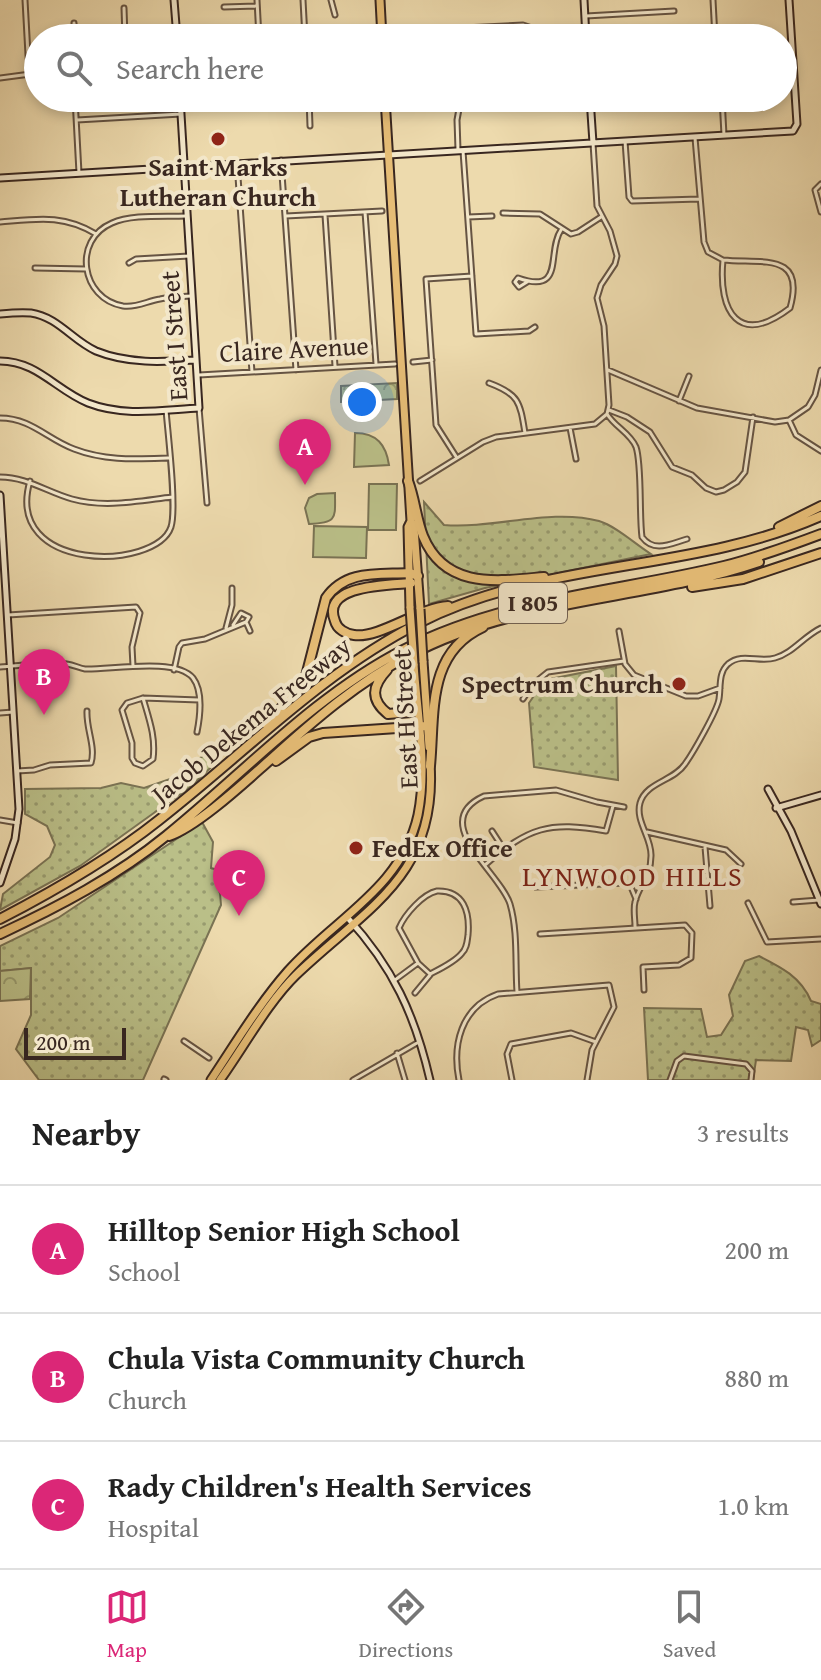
<!DOCTYPE html>
<style>
:root{--surface:#fff;--page:#f6f6f6;--text:#222;--muted:#767676;--line:#e0e0e0;--accent:#db2777}
body{margin:0;font-family:"Gentium Book Plus",serif;background:var(--page);color:var(--text)}
.scale{position:absolute;left:24px;bottom:20px;width:102px;box-sizing:border-box;padding-left:8px;border:4px solid #392720;border-top:0;font-size:22px;line-height:28px;white-space:nowrap;color:#392720;-webkit-text-stroke:6px #f3e7ca;paint-order:stroke}
.you{position:absolute;left:362px;top:402px;width:28px;height:28px;margin:-20px;border:6px solid #fff;border-radius:50%;background:#1a73e8;box-shadow:0 0 0 12px #1a73e833}
.badge{display:grid;place-items:center;width:52px;height:52px;border-radius:50%;background:var(--accent);color:#fff;font-size:26px;font-weight:700}
.pin{position:absolute;translate:-50% -66px;filter:drop-shadow(0 2px 4px #0008)}
.pin::after{content:'';position:absolute;top:42px;width:28px;height:24px;background:inherit;clip-path:polygon(0 0,100% 0,50% 100%)}
.list{margin:0;padding:0;list-style:none}
h2{display:flex;justify-content:space-between;align-items:center;height:104px;margin:0;padding:0 32px;font-size:34px}
h2 small{font-size:26px;font-weight:400;color:var(--muted)}
.list li{display:grid;grid-template-columns:52px 1fr auto;gap:24px;align-items:center;box-sizing:border-box;height:128px;padding:0 32px;border-top:2px solid var(--line)}
.list b{display:block;font-size:30px;white-space:nowrap}
.list p{margin:0;font-size:26px;white-space:nowrap;color:var(--muted)}
.list em{font-size:26px;font-style:normal;color:var(--muted)}
.icon{flex:none;width:44px;height:44px;fill:none;stroke:currentColor;stroke-width:2;stroke-linecap:round;stroke-linejoin:round}
.map{position:relative;flex:none;width:821px;height:1080px;overflow:hidden}
.search{position:absolute;background:var(--surface);box-shadow:0 4px 12px #0003;left:24px;right:24px;top:24px;height:88px;display:flex;align-items:center;gap:20px;box-sizing:border-box;padding:0 28px;border-radius:44px;color:var(--muted);font-size:30px}
.sheet{height:488px;background:var(--surface)}
nav{display:flex;justify-content:space-around;align-items:center;box-sizing:border-box;height:112px;border-top:2px solid var(--line);background:var(--surface);font-size:22px;color:var(--muted)}
nav a{display:grid;justify-items:center;gap:4px}
nav .on{color:var(--accent)}
.map>svg:first-child{display:block}
.grass{fill:url(#grass-dots);stroke:#7a7354;stroke-width:2}
.forest{fill:url(#forest-crowns);stroke:#7a7354;stroke-width:2}
.pitch{fill:#babf88;stroke:#7a7354;stroke-width:2}
.lines{fill:none;stroke-linecap:round;stroke-linejoin:round}
.street-casing{stroke:#665443;stroke-width:7}
.secondary-casing{stroke:#392720;stroke-width:9}
.primary-casing{stroke:#392720;stroke-width:11}
.highway-casing{stroke:#392720;stroke-width:12}
.street{stroke:#f3e7ca;stroke-width:3}
.secondary{stroke:#f3e7ca;stroke-width:5}
.primary{stroke:#e6bd76;stroke-width:7}
.highway{stroke:#e6bd76;stroke-width:8}
.primary-bridge-casing{stroke:#392720;stroke-width:11;stroke-linecap:butt}
.primary-bridge{stroke:#e6bd76;stroke-width:7}
.poi-dot{fill:#8f2418;stroke:#f3e7ca;stroke-width:3}
.labels{text-anchor:middle;stroke-width:8;stroke-linejoin:round;paint-order:stroke}
.shield{fill:#f3e7ca;stroke:#716153;stroke-width:2}
.shield-label{font-size:24px;font-weight:bold;fill:#392720}
.poi-label{font-size:26px;font-weight:bold;fill:#392720;stroke:#f3e7ca}
.street-label{font-size:26px;fill:#392720;stroke:#f3e7ca}
.neighbourhood-label{font-size:28px;letter-spacing:2px;fill:#7a1f14;stroke:#f3e7ca}
</style>
<div class="map">
<svg width="821" height="1080" viewBox="0 0 821 1080">
<defs>
<pattern id="grass-dots" width="8" height="8" patternUnits="userSpaceOnUse" patternTransform="scale(2)"><rect width="8" height="8" fill="#babf88"/><path d="M2 2h.1M6 6h.1" fill="none" stroke="#989b6f" stroke-width="1.8" stroke-linecap="round"/></pattern>
<pattern id="forest-crowns" width="20" height="18" patternUnits="userSpaceOnUse" patternTransform="scale(2)"><rect width="20" height="18" fill="#babf88"/><path d="M2 6a3 3 0 1 1 6 0M12 15a3 3 0 1 1 6 0" fill="none" stroke="#989b6f"/></pattern>
</defs>
<rect width="100%" height="100%" fill="#eddaad"/>
<filter id="stains"><feTurbulence type="fractalNoise" baseFrequency=".0025" numOctaves="4"/><feColorMatrix values="0 0 0 0 .2 0 0 0 0 .09 0 0 0 0 .02 0 0 0 .5 -.17"/></filter>
<radialGradient id="worn" r=".72"><stop offset=".6" stop-color="#630" stop-opacity="0"/><stop offset="1" stop-color="#630" stop-opacity=".3"/></radialGradient>
<!-- grass -->
<path class="grass" d="M424,502L444,525C494,529 551,508 599,521C616,526 635,544 651,554L485,588L429,604Z
M616,666L618,780L534,767L529,703L545,680Z
M213,748L221,758L190,787L80,866L0,910L3,894L50,857L55,845L47,826L25,814V789L101,788L121,783L144,788L176,777Z
M202,822L213,842L211,868L218,870L221,905L143,1080H39L16,1049L31,1015V968L0,971V946L58,918Z
M759,956C781,967 801,977 811,1001L821,1004V1040L812,1046L808,1030L796,1027L791,1061L756,1060L753,1080H648L644,1008L701,1009L707,1037L721,1035L733,1016L729,995L745,961Z"/>
<!-- forest -->
<path class="forest" d="M397,383V399L341,402V386Z
M31,968L30,999L0,1001V971Z"/>
<!-- pitch -->
<path class="pitch" d="M355,433C377,433 386,445 389,465L354,467Z
M369,484H397L396,530H368Z
M335,493C335,518 338,523 309,524L305,508L309,498L317,494Z
M314,526L367,527L366,558L313,557Z"/>
<g class="lines">
<!-- street casing -->
<g class="street-casing">
<path id="street" d="M25,0L29,73
M257,0L259,38
M303,0L305,38
M331,0L335,15
M713,0L715,38
M224,7L257,6
M124,8L125,38
M586,16L674,11
M74,23L75,38
M381,32L523,25L532,28L539,38
M0,78L38,73
M75,98L79,173
M309,98L310,126
M722,98L724,135
M77,120L181,114
M695,138L704,242L708,252L723,260
M625,141L629,197L632,201L699,199
M593,143L597,206L610,231L617,256L615,264L601,285L597,298L604,326L609,405L607,414C615,427 630,433 636,447C642,464 639,515 642,537C654,553 670,544 687,539
M458,150L457,120L461,98
M463,151L476,334L529,331L535,327
M281,160L296,370
M237,163L252,372
M821,184L815,190L821,212
M365,212L376,364
M503,213L540,214L571,234L578,232L601,217
M325,215L335,366
M186,216C164,217 132,214 112,223C72,240 81,299 123,306C137,308 147,301 160,299C170,297 181,297 191,296
M286,216L382,211
M468,217L492,216
M0,222C37,219 63,214 96,234
M723,260C761,264 806,251 790,308C739,347 718,312 723,260Z
M129,263L136,259L189,256
M35,268L86,269
M527,282L519,287L515,282L518,278C566,295 546,252 561,230
M413,362L432,360
M608,370L697,408L775,422L789,420L808,407L815,395L821,370
M199,375L395,364
M489,383C519,394 520,402 525,433
M679,401L689,376
M199,408L207,503
M609,410L627,417L650,432L672,467L692,475L706,488L716,492L724,490L737,482L745,472L753,417
M0,418C31,418 47,439 74,449C105,461 136,459 168,458
M789,420L796,435L821,451
M570,428L576,459
M457,458L436,425L426,279L472,276
M0,477C27,477 47,492 72,499C105,508 138,501 172,497
M30,481C3,573 156,571 171,527C177,508 168,435 166,410
M420,481L483,442L496,437L595,424L607,414
M8,615L136,607L140,613L132,647L133,666
M246,622L250,631
M233,625L241,613L249,617
M226,628L232,605V588
M619,631L625,664L634,675L686,696H698L720,688
M0,667C18,666 51,661 67,664C74,665 79,668 85,669C110,670 176,657 193,678C203,691 200,717 197,732
M174,670L179,647L182,643L205,639L246,622L249,617
M143,698C149,719 156,737 153,759L143,766L135,763L132,758V743L122,710L127,703Z
M143,698L199,700
M523,699L533,684L548,672L624,661
M0,713L13,712
M17,771L34,770L50,765L91,763C96,747 86,729 87,711
M0,820L18,823
M492,831L503,848
M647,832L726,850L741,864
M705,847L710,906
M485,865C529,827 549,821 606,831L613,806
M536,887L626,883L631,887L636,899
M437,891C464,890 470,912 468,935C467,942 467,948 462,953C455,962 440,969 430,974L418,963L399,928C405,914 423,894 437,891Z
M793,902L819,900
M748,903L767,942L821,939
M635,926C635,919 633,909 635,902C639,885 651,877 651,856C652,838 635,821 640,803C646,782 674,781 685,764C693,753 717,711 719,699C721,687 718,673 728,664C742,652 759,663 775,658C793,653 804,636 821,628
M540,934L685,925L692,933L691,958L679,965L643,967L644,990
M395,980L418,963
M517,992C515,964 518,931 510,904C500,872 427,822 484,796L556,790L597,802L624,807
M415,993L430,975
M184,1041L209,1058
M397,1053L405,1080
M164,1079L166,1080
M353,1080L417,1043
M459,1080C452,1045 461,1007 498,994L609,985L614,1007L592,1050L587,1080
M512,1080L507,1054L511,1044L571,1033L596,1042
M670,1080L677,1061L684,1056L746,1064L752,1071L751,1080"/>
</g>
<!-- secondary casing -->
<g class="secondary-casing">
<path id="secondary" d="M174,0L177,38
M584,0L586,38
M590,98L593,143
M0,178L793,131L797,124L789,0
M0,314C10,313 21,312 31,313C58,317 73,341 96,351C128,364 162,362 196,360
M0,361C37,361 56,390 88,403C124,417 162,410 199,408L180,98
M0,495L19,809L15,839L0,883
M768,789L791,831L821,904
M776,808L821,795
M347,917C393,967 415,1015 430,1080"/>
</g>
<!-- primary casing -->
<g class="primary-casing">
<path id="primary" d="M380,0L382,38
M385,98L411,521L414,528L420,609
M410,608L408,527L411,521
M423,661L429,747
M211,1080C235,1044 259,1004 288,971C334,919 402,888 418,815C428,766 417,713 414,664
M220,1080C243,1048 268,1002 296,975C366,908 438,876 430,763"/>
</g>
<!-- highway casing -->
<g class="highway-casing">
<path id="highway" d="M408,481C415,499 416,518 423,536C445,590 498,581 544,577
M779,527L821,506
M411,583C391,585 320,584 335,621C337,629 346,634 354,635C379,639 421,607 448,606
M692,587L743,579L821,553
M387,670C372,686 370,700 388,714L411,712L415,685
M266,724L295,693L306,676L326,598C346,569 379,575 410,573L418,576
M276,761L309,737L323,733L427,726
M430,766C435,714 426,653 483,627
M169,836C198,826 246,781 270,760C314,720 358,682 410,655C519,597 645,601 759,562
M0,919C56,890 110,859 159,820C245,753 321,673 419,623C543,559 693,573 821,516
M0,934C58,907 117,876 166,836C244,773 314,696 403,650C504,598 616,592 724,566C757,558 789,546 821,534"/>
</g>
<!-- street -->
<use href="#street" class="street"/>
<!-- secondary -->
<use href="#secondary" class="secondary"/>
<!-- primary -->
<use href="#primary" class="primary"/>
<!-- highway -->
<use href="#highway" class="highway"/>
<!-- primary-bridge casing -->
<g class="primary-bridge-casing">
<path id="primary-bridge" d="M410,608L414,664
M420,609L423,661"/>
</g>
<!-- primary-bridge -->
<use href="#primary-bridge" class="primary-bridge"/>
</g>
<!-- markers -->
<g class="poi-dot">
<circle cx="218" cy="139" r="8"/>
<circle cx="679" cy="684" r="8"/>
<circle cx="356" cy="848" r="8"/>
</g>
<g class="labels">
<!-- shield labels -->
<rect class="shield" x="499" y="583" width="68" height="40" rx="6"/>
<g class="shield-label">
<text x="533" y="611">I 805</text>
</g>
<!-- poi labels -->
<g class="poi-label">
<text x="218" y="176">Saint Marks<tspan x="218" dy="30">Lutheran Church</tspan></text>
<text x="663" y="693" text-anchor="end">Spectrum Church</text>
<text x="372" y="857" text-anchor="start">FedEx Office</text>
</g>
<!-- street labels -->
<g class="street-label">
<text transform="translate(174 336) rotate(-94)" y="9">East I Street</text>
<text transform="translate(294 349) rotate(-3)" y="9">Claire Avenue</text>
<text transform="translate(405 719) rotate(-93)" y="9">East H Street</text>
<text transform="translate(251 720) rotate(-39)" y="9">Jacob Dekema Freeway</text>
</g>
<!-- neighbourhood labels -->
<g class="neighbourhood-label">
<text x="633" y="886">LYNWOOD HILLS</text>
</g>
</g>
<rect width="100%" height="100%" filter="url(#stains)"/>
<rect width="100%" height="100%" fill="url(#worn)"/>
</svg>
<div class="scale">200 m</div>
<div class="you"></div>
<div class="pin badge" style="left:305px;top:485px">A</div>
<div class="pin badge" style="left:44px;top:715px">B</div>
<div class="pin badge" style="left:239px;top:916px">C</div>
<div class="search"><svg class="icon" aria-label="search" viewBox="0 0 24 24"><circle cx="10" cy="10" r="6"/><path d="M15 15l6 6"/></svg>Search here</div>
</div>
<section class="sheet">
<h2>Nearby<small>3 results</small></h2>
<ul class="list">
<li><span class="badge">A</span><div><b>Hilltop Senior High School</b><p>School</p></div><em>200 m</em></li>
<li><span class="badge">B</span><div><b>Chula Vista Community Church</b><p>Church</p></div><em>880 m</em></li>
<li><span class="badge">C</span><div><b>Rady Children's Health Services</b><p>Hospital</p></div><em>1.0 km</em></li>
</ul>
</section>
<nav>
<a class="on"><svg class="icon" aria-label="map" viewBox="0 0 24 24"><path d="M3 6l6-2 6 2 6-2v14l-6 2-6-2-6 2zM9 4v14M15 6v14"/></svg>Map</a>
<a><svg class="icon" aria-label="directions" viewBox="0 0 24 24"><path d="M12 3l9 9-9 9-9-9zM9 14v-3h6M13 9l2 2-2 2"/></svg>Directions</a>
<a><svg class="icon" aria-label="saved" viewBox="0 0 24 24"><path d="M7 4h10v16l-5-4-5 4z"/></svg>Saved</a>
</nav>
